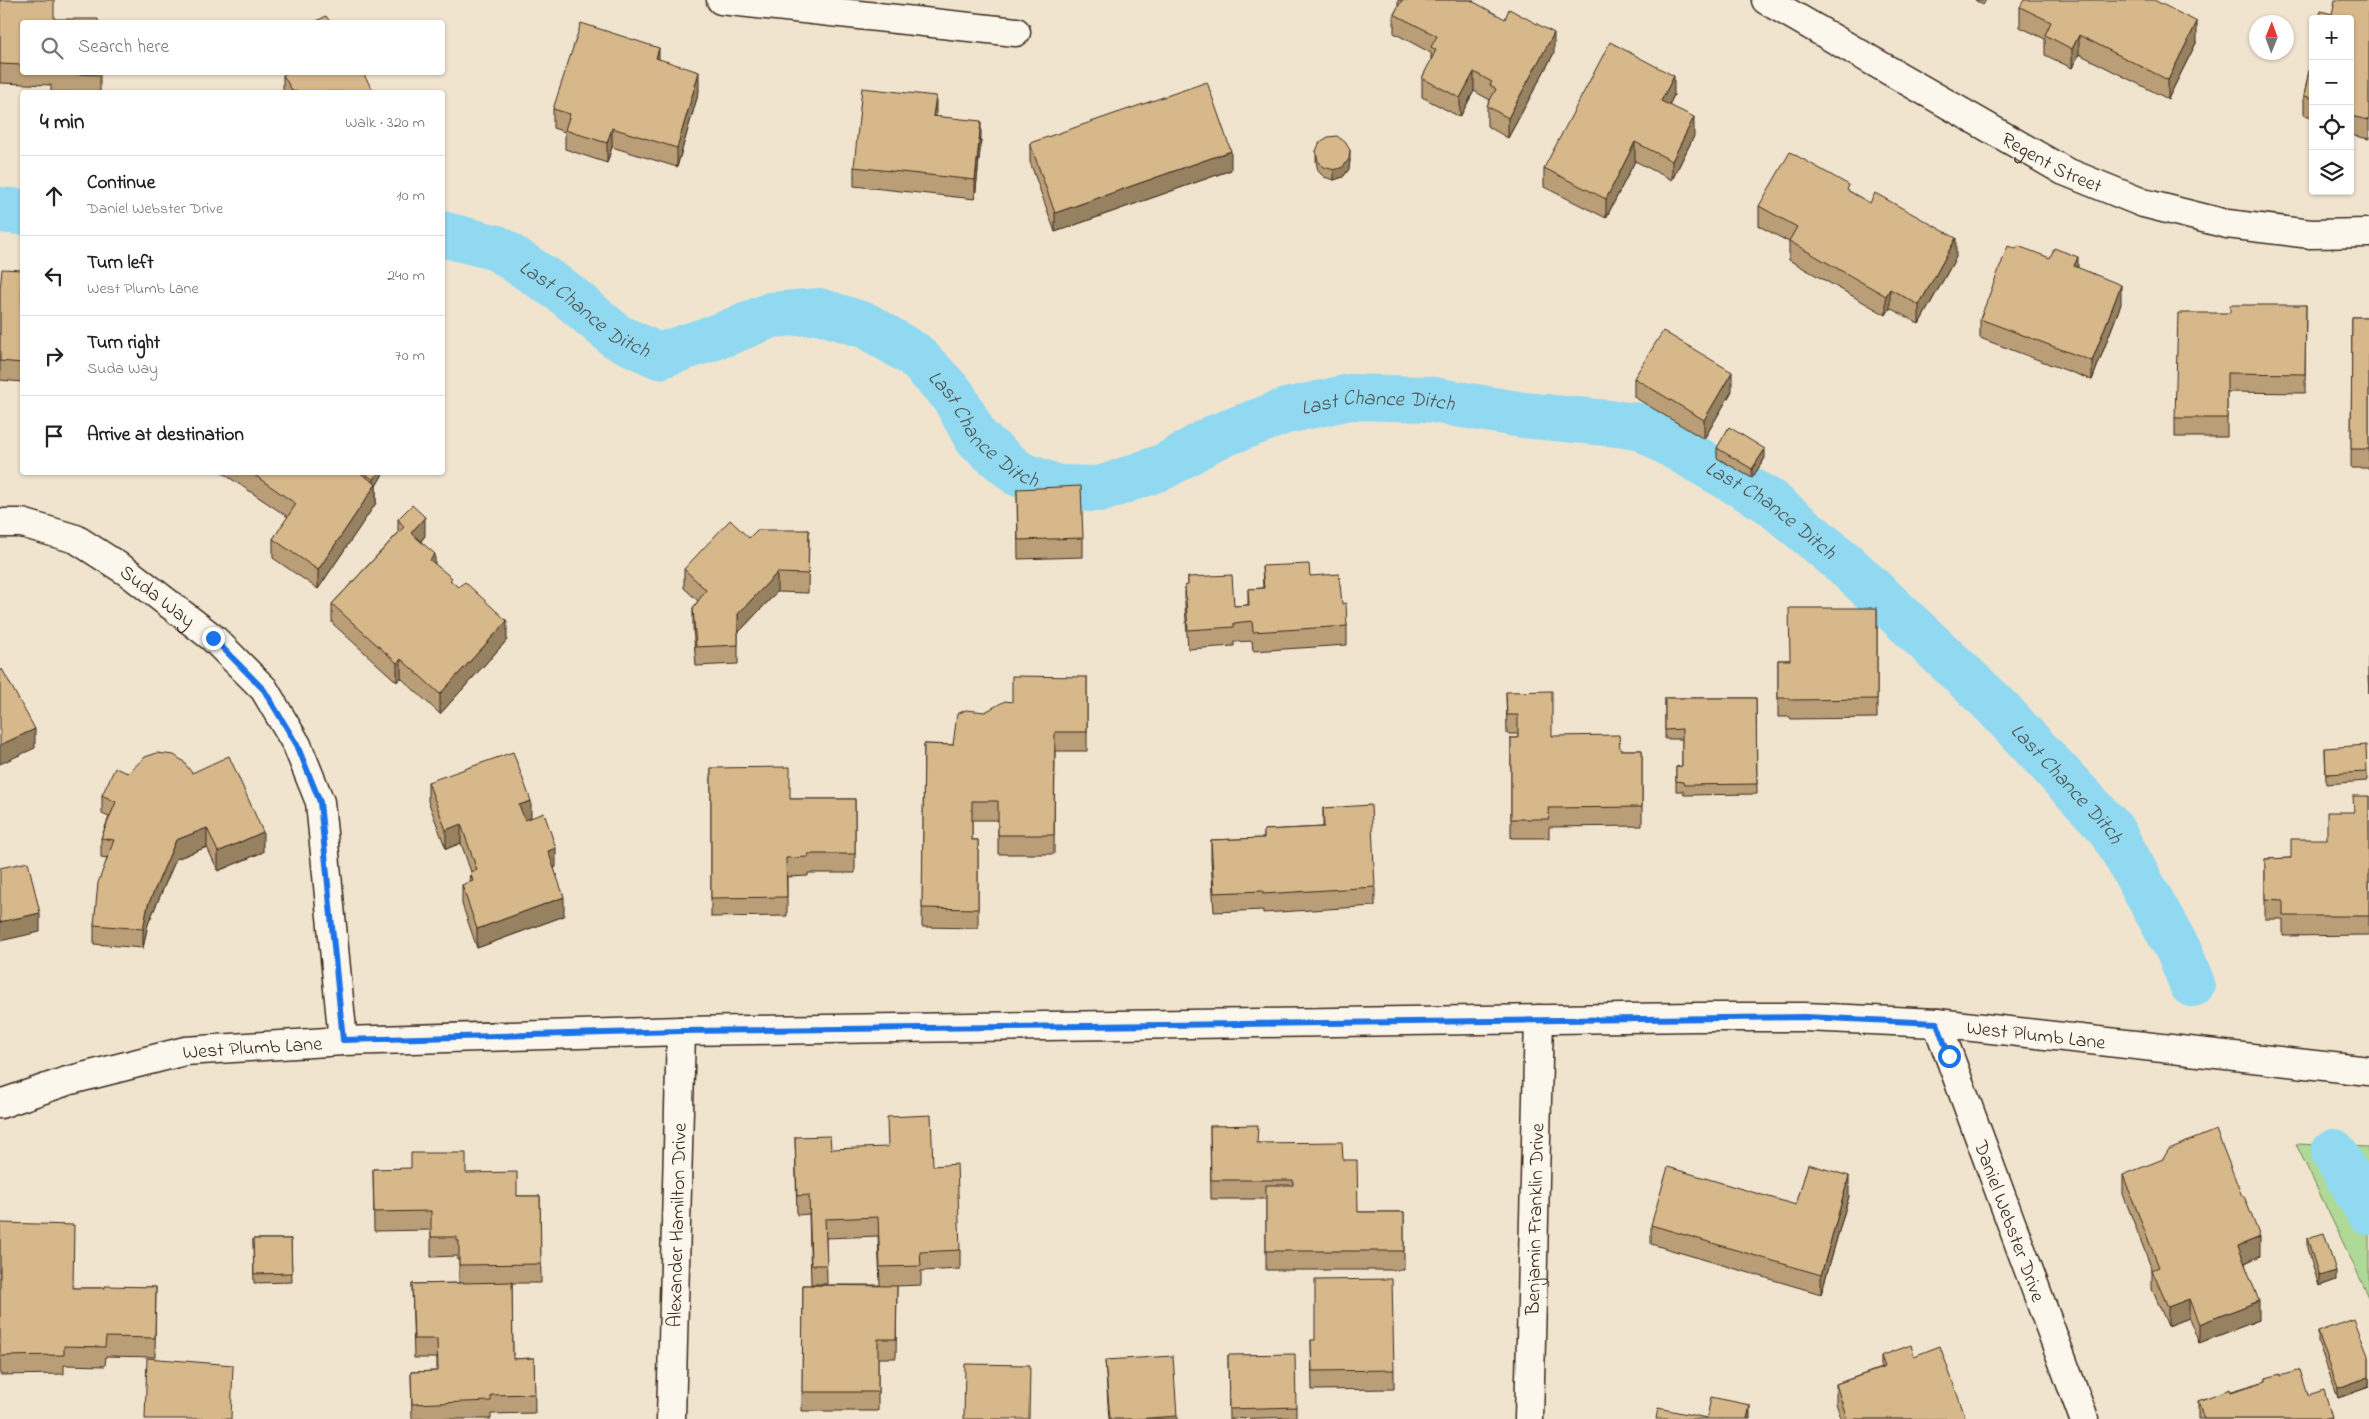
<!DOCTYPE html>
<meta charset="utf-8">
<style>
:root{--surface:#fff;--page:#f6f6f6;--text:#222;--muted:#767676;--line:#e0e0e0}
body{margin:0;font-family:"Indie Flower",sans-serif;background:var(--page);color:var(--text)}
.controls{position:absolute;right:15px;top:15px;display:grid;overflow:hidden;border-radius:5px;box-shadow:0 1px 4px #0004}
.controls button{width:45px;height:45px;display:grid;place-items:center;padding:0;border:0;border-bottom:1px solid var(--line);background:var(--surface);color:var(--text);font:25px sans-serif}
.compass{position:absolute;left:2249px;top:15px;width:45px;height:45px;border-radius:50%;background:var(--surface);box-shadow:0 1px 4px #0004;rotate:1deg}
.stop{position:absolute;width:15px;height:15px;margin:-11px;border:4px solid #1a73e8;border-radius:50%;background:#fff}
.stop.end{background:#1a73e8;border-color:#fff;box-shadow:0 1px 5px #0008}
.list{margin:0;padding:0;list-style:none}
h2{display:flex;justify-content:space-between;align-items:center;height:65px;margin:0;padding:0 20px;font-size:21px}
h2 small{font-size:16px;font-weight:400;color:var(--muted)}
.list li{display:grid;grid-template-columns:32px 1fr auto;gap:15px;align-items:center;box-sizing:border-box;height:80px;padding:0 20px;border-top:1px solid var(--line)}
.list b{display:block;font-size:19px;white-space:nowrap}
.list p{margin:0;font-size:16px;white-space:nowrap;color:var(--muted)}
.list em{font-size:16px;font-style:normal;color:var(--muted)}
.icon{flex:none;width:28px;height:28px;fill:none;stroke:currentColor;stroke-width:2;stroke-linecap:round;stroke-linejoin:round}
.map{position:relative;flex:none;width:2369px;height:1419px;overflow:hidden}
.search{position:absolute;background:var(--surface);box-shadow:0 1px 4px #0004;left:20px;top:20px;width:425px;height:55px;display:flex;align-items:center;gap:12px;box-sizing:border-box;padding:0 18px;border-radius:5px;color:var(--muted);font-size:19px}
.panel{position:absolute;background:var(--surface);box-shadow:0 1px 4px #0004;left:20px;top:90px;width:425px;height:385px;border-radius:5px}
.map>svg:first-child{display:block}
.green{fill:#afd996;stroke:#75825a}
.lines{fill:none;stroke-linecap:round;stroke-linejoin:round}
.canal{stroke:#90d9f1;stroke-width:46}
.minor-casing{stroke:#3b2a1e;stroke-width:31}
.secondary-casing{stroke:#3b2a1e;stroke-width:31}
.minor{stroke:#fbf7ec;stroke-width:28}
.secondary{stroke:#fbf7ec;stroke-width:28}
.wall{fill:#b99e77;stroke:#3b2a1e}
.shaded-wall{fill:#968161;stroke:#3b2a1e}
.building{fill:#d7b88a;stroke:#3b2a1e}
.route{stroke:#1a73e8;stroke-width:6}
.labels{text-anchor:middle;stroke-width:4;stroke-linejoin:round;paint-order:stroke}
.street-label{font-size:20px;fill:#3b2a1e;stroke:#fbf7ec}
.water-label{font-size:21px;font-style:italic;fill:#505653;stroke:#fbf7ec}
</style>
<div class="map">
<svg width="2369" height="1419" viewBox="0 0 2369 1419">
<rect width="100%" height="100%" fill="#f0e4cf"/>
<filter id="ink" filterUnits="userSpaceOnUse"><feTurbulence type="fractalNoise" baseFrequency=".02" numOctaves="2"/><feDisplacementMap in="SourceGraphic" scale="10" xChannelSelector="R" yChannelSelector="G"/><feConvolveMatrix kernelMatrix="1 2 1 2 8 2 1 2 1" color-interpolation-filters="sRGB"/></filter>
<g filter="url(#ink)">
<!-- green -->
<path class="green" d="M2296,1144L2369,1147V1297Z"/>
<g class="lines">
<!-- canal -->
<g class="canal">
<path d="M0,210L22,212"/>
<path id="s1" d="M442,234L497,248L564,292L616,336L659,356L727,333L771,315L819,311L867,326L915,355L953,395L977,439L1019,474L1058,488L1101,489L1165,466L1213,438L1286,411L1350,397L1427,399L1523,415L1639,426L1769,501L1845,564L1992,702L2111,829L2180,953L2192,984"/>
<path d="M2334,1152L2369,1212"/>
</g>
<!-- minor casing -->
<g class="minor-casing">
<g id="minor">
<path d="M721,0L1016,32"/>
<path id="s2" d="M1766,0L2064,171L2143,203L2227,224L2311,234L2369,233"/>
<path id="s3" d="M0,523H22L76,539L129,573L213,638L264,689L297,745L320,802L343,1041"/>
<path id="s4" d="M1937,1023L2084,1419"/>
<path id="s5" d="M671,1419L681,1031"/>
<path id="s6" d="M1529,1419L1539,1019"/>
</g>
</g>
<!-- secondary casing -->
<g class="secondary-casing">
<g id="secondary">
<path id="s7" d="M0,1104L67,1081L185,1051L343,1041L681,1031L1696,1017H1805L1937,1023L2369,1071"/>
</g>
</g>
<!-- minor -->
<use href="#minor" class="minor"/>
<!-- secondary -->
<use href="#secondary" class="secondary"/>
</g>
<!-- wall -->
<path class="wall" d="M0,0L22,22V72H100V92H51V85L0,83Z
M1398,0H1473V2L1554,53L1508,138L1487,126V106L1490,100L1474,91L1460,117L1422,97V78L1431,61V53L1394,33V14L1398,7Z
M1975,0H1986L1983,5Z
M2369,0V139L2350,135V19L2332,14Z
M2020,7L2197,41L2168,99L2079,54L2072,68L2045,55V39L2020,27Z
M2313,51V117L2304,115V96Z
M659,59L699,91L677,167L612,147L607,163L565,149V132L553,128V109Z
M283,75L374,92H283Z
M1674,95L1669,105L1694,136L1672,180L1635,161L1606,218L1544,187V168Z
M935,116L981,140L975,199L854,186V167Z
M1030,143L1231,170L1055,232L1030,162Z
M1316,151L1350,160L1349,169L1343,177L1334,180L1324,177L1318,171L1316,161Z
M1849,191L1956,257L1919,324L1890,308L1886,315L1789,260V242L1759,226V206Z
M2078,268L2121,304L2092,380L1980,338V319Z
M22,270V382L0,380V290Z
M2306,305L2305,393L2227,392V437H2175V418L2230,313Z
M2352,317H2369V468H2351Z
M1634,378L1732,391L1704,439L1634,397Z
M1717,448L1765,458L1752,478L1717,458Z
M221,472H384L376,486V503L318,589L273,558V539L288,517Z
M1017,489L1083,538V557L1018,559Z
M398,519L425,536L421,541L435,564L507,640L440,714L401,678L397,682L332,623V604L398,533Z
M809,530L808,593L777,592L738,633V664L696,666L693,627V608L698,601L684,588V569L749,538Z
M1262,566L1310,576L1342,604L1347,626V645L1253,651L1252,641L1234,642V646L1188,649L1185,605V586H1188V577L1234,606L1248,605V589L1263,588Z
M1877,608V718L1790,719V717H1778V660H1790Z
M2368,657H2369V693L2368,676Z
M1087,677V751H1055L1054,854H998V820H972V840H978V928L922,927L924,744L953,745L985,712L1012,702Z
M1506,692L1552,736L1620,750H1642V826L1549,827V838H1511V738H1518V734H1507Z
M1665,698H1756L1757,794L1684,795L1683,791H1676V767L1682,766V739H1665Z
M2325,748L2367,772V781L2326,784Z
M711,768L790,799H855V873H808V876L787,877V916L711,917Z
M128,773H192L263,852L218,871L207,847L176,859L148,924L143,948L94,944V925L107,858L101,857V838L109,817L102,814V795Z
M428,782L531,818L556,867L554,868L564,916L477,948L462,904V885L470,882L471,872L461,843L446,849L428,801Z
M2369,796V935L2283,936V919H2265V859L2291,858L2327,839Z
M1323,808L1375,887V906L1263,913V910L1214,912L1211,859V840L1264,838V830L1323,827Z
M1210,1126L1258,1143L1343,1160L1358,1212H1404V1270H1266V1199H1211Z
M795,1137L831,1149L933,1166L960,1250V1269L921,1271V1285L897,1286L896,1358H878V1411H802L803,1285H880L878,1236L826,1238L827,1284H811L809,1214L797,1215Z
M373,1169L466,1173L517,1196H540L541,1283H512L513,1359L534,1358L535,1413L491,1414V1419H412L411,1372L437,1371V1358H414L412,1284L459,1283V1260H457V1256L431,1257V1230L374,1231Z
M2123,1175L2260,1256L2245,1263L2259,1320L2199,1343L2189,1318L2168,1326L2152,1289V1270L2123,1194Z
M1849,1196L1821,1294L1651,1244V1225L1796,1205Z
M0,1223L73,1288H105L156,1287L155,1357L106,1356L105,1366L64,1365V1374L0,1375Z
M2307,1238L2336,1280L2319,1286L2307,1248Z
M253,1239H291L292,1282L254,1283Z
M2318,1332L2369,1357V1387L2338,1398L2318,1342Z
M1311,1340L1394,1370V1389L1312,1390Z
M1228,1355L1296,1407V1417L1229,1419Z
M1881,1356H1914L1966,1419H1841L1836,1403V1384L1881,1368Z
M1105,1360L1177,1416V1419H1109Z
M2280,1376L2308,1395L2332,1419H2198V1401L2266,1381V1378Z"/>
<!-- shaded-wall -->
<path class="shaded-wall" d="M2197,22V41L2168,99V80Z
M1554,33V53L1508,138V118Z
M2079,35V54L2072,68V49Z
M659,48V67L656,58Z
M699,72V91L677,167V148Z
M1474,72V91L1460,117V98Z
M1674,76V95L1661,120V101Z
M936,96V115L933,135V116Z
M1694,117V136L1672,180V161Z
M981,121V140L975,199V180Z
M612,128V147L607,163V143Z
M1635,142V161L1606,218V199Z
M1350,150V160L1349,169L1343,177L1334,180V170Z
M1231,151V170L1055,232V213Z
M1956,238V257L1919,324V305Z
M2078,257V276L2074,266Z
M2121,285V304L2092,380V361Z
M1890,289V308L1886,315V296Z
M1732,372V391L1704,439V420Z
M1765,449V458L1752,478V469Z
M378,472H384L376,486V503L318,589V570L374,487V480Z
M425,517V536L411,552V533Z
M435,554V573L430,560Z
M777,573V592L738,633V614Z
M507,621V640L440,714V694Z
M401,659V678L397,682V663Z
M35,729V748L0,764V745Z
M531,801V820L519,824V805Z
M461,824V843L446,849V830Z
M207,828V847L176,859L148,924L143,948V929L148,905L176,840Z
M263,832V852L218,871V852Z
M556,848V867L548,870V851Z
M564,897V916L477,948V929Z
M40,913V932L0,941V922Z
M1849,1176V1196L1821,1294V1275Z
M2260,1237V1256L2238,1266V1246Z
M2336,1271V1280L2319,1286V1276Z
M2189,1299V1318L2168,1326V1307Z
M2259,1301V1320L2199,1343V1324Z
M2369,1377V1387L2338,1398V1388Z
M1750,1405V1419H1747Z"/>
<!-- building -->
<path class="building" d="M0,0H54V19H98V22H22V65L0,64Z
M1402,0H1472V1L1505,19L1509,9L1554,33L1508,118L1487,106L1496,89L1490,85L1492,82L1474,72L1460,98L1422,78L1436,50L1431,47L1437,36L1394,14Z
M2024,0H2154L2197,22L2168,80L2079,35L2072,49L2045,35L2051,22L2020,7Z
M2335,0H2369V120L2350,116V19H2319L2321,11L2332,14Z
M326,16L330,22H315Z
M581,23L659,48L656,58L699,72L677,148L612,128L607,143L565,130L570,114L553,109Z
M1610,42L1674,76L1661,101L1694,117L1672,161L1635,142L1606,199L1544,168Z
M2313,51V98L2304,96Z
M100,72V75L51,73V72Z
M288,72H362L374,92H297L296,91L293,92L283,75Z
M1207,82L1231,151L1055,213L1030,143Z
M862,88L936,96L933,116L981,121L975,180L854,167Z
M1337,136L1345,142L1350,150L1349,159L1343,167L1334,170L1324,167L1318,161L1316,151L1320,142L1328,137Z
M1790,152L1849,185L1847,190L1870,203L1875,193L1956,238L1919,305L1890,289L1886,296L1789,241L1797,227L1759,206Z
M2008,246L2016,249L2018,246L2050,258L2054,248L2078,257L2074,266L2121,285L2092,361L1980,319Z
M2,269L22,270V363L0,361V290Z
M2230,305H2306L2305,374L2227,373V418H2175L2178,313H2230Z
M2352,317H2369V449H2351Z
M1663,331L1732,372L1704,420L1634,378Z
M1729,427L1765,449L1752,469L1717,448Z
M250,472H359L376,484L318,570L273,539L296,504Z
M363,472H378L374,480Z
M1081,486L1083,538L1018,540L1017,489Z
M412,505L425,517L411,533L435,554L430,560L452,578L450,580L458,587L465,582L507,621L440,694L401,659L397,663L332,604L404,527L398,519Z
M730,520L749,538L757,530H809L808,574L777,573L738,614V645L696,647L693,608L706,590L684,569Z
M1309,564L1310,576L1339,574L1342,604L1346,603L1347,626L1253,632L1252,621L1234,623V627L1188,630L1185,586L1188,585V577L1232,575L1234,606L1249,605L1248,589L1264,588L1262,566Z
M1789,608H1877V699L1790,700V698H1778V660H1790Z
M2,669L35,729L0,745V670Z
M1012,676L1087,677V732H1055L1054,835H998V801H972V840H978V909L922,908L924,744L953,745L957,714L966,710L985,712L1005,701L1012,702Z
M1552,691V736L1619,735L1620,750H1642V807L1548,808L1549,819H1511V738H1518V715H1507L1506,692Z
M1665,698H1756L1757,784L1684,785L1683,782L1676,781V767L1682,766V729L1665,730Z
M2366,745L2367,772L2326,774L2325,748Z
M513,752L531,801L519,805L525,820L544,813L556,848L548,851L564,897L477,929L462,885L473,881L470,872L477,870L461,824L446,830L428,782Z
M157,753L174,755L183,761L192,773L229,756L263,832L218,852L207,828L176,840L148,905L143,929L94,925L98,883L114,840L101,838L116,802L102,795L115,768L128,773L145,757Z
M790,767V799H855V854H808V857L786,858L787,897L711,898V768Z
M2353,796H2369V916H2283V900L2265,899V859L2291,858V839H2327V812H2354Z
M1371,805L1375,887L1263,894V891L1214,893L1211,840L1264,838V830L1324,827L1323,808Z
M28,862L40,913L0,922V868Z
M931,1115L933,1166L957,1164L960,1250L920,1252L921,1266L880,1267L878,1217L825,1219L827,1265H811L809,1195L797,1196L795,1137L830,1136L831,1149L888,1147L887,1117Z
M1258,1125L1257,1143L1342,1142L1343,1160H1357L1358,1212H1404V1251H1266V1185H1293V1180H1211L1210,1126Z
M2216,1130L2242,1196H2244L2260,1237L2238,1246L2259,1301L2199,1324L2189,1299L2168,1307L2152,1270L2159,1267L2123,1175L2163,1159L2169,1149Z
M411,1153H466V1173L517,1172V1196H540L541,1264L459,1265V1241H457V1237H431V1211L374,1212L373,1169L411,1168Z
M1808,1164L1849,1176L1821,1275L1651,1225L1668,1167L1796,1205Z
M0,1223L74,1225L73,1288H105V1286L156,1287L155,1338L106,1337L105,1347L64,1346V1355L0,1356Z
M2324,1233L2336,1271L2319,1276L2307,1238Z
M253,1239H291L292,1273L254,1274Z
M1392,1279L1394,1370L1312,1371L1311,1340H1315V1280Z
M512,1282L513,1359L534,1358L535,1394L491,1395V1401L412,1404L411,1372L438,1371L437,1339H414L412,1284Z
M803,1285L897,1286L896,1339H878V1392H802Z
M2354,1319L2369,1357V1377L2338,1388L2318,1332Z
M1911,1345L1914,1356L1940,1346L1966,1419H1847L1836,1384L1885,1367L1881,1356Z
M1295,1354L1296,1407L1229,1409L1228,1355Z
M1173,1356L1177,1416L1136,1419H1110L1105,1360Z
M147,1358L233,1365L231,1419H145Z
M965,1364L1030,1365L1029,1419H964Z
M2300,1370L2308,1395L2324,1390L2332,1418L2327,1419H2204L2198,1401L2230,1389L2231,1392L2266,1381V1378L2280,1374V1376Z
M1711,1397L1750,1405L1747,1419H1656L1658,1408L1707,1418Z"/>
</g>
<g class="lines" filter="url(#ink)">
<!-- route -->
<path class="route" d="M213,638L264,690L297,745L320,802L343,1040L681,1031L1805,1017L1937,1023L1949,1056"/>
</g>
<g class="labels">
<!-- street labels -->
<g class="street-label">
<text dy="7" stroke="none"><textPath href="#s2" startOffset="329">Regent Street</textPath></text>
<text dy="7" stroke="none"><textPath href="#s3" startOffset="178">Suda Way</textPath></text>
<text dy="7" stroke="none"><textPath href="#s7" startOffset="2045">West Plumb Lane</textPath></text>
<text dy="7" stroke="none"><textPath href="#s7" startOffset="260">West Plumb Lane</textPath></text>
<text dy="7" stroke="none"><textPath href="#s6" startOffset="200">Benjamin Franklin Drive</textPath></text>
<text dy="7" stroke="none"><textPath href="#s4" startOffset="211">Daniel Webster Drive</textPath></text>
<text dy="7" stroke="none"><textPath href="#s5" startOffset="194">Alexander Hamilton Drive</textPath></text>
</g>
<!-- water labels -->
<g class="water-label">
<text dy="7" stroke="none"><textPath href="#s1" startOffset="164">Last Chance Ditch</textPath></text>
<text dy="7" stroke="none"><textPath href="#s1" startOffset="1065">Last Chance Ditch</textPath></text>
<text dy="7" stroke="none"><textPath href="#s1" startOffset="629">Last Chance Ditch</textPath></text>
<text dy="7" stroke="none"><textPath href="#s1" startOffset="1485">Last Chance Ditch</textPath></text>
<text dy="7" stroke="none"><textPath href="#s1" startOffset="1890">Last Chance Ditch</textPath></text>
</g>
</g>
</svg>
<div class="controls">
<button>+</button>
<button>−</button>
<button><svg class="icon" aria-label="locate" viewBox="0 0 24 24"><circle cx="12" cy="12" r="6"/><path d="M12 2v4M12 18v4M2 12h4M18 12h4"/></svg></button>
<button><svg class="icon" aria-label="layers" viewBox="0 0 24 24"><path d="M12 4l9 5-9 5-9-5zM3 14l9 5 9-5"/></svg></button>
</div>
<svg class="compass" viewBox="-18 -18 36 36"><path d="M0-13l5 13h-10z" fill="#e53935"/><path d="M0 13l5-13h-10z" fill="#767676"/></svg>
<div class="stop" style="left:1949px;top:1056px"></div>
<div class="stop end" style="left:213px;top:638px"></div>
<div class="search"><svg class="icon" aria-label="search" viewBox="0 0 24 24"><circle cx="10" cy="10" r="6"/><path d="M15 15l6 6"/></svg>Search here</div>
<section class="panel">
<h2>4 min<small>Walk · 320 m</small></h2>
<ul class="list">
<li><svg class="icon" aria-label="ahead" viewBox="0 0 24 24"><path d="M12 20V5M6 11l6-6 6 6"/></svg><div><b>Continue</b><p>Daniel Webster Drive</p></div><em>10 m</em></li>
<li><svg class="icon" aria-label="left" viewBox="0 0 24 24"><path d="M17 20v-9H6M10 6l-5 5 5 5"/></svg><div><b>Turn left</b><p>West Plumb Lane</p></div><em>240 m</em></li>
<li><svg class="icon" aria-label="right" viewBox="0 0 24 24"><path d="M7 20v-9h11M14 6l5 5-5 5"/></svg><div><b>Turn right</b><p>Suda Way</p></div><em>70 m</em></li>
<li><svg class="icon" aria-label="arrive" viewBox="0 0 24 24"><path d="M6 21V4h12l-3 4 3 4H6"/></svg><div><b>Arrive at destination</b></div></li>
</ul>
</section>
</div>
